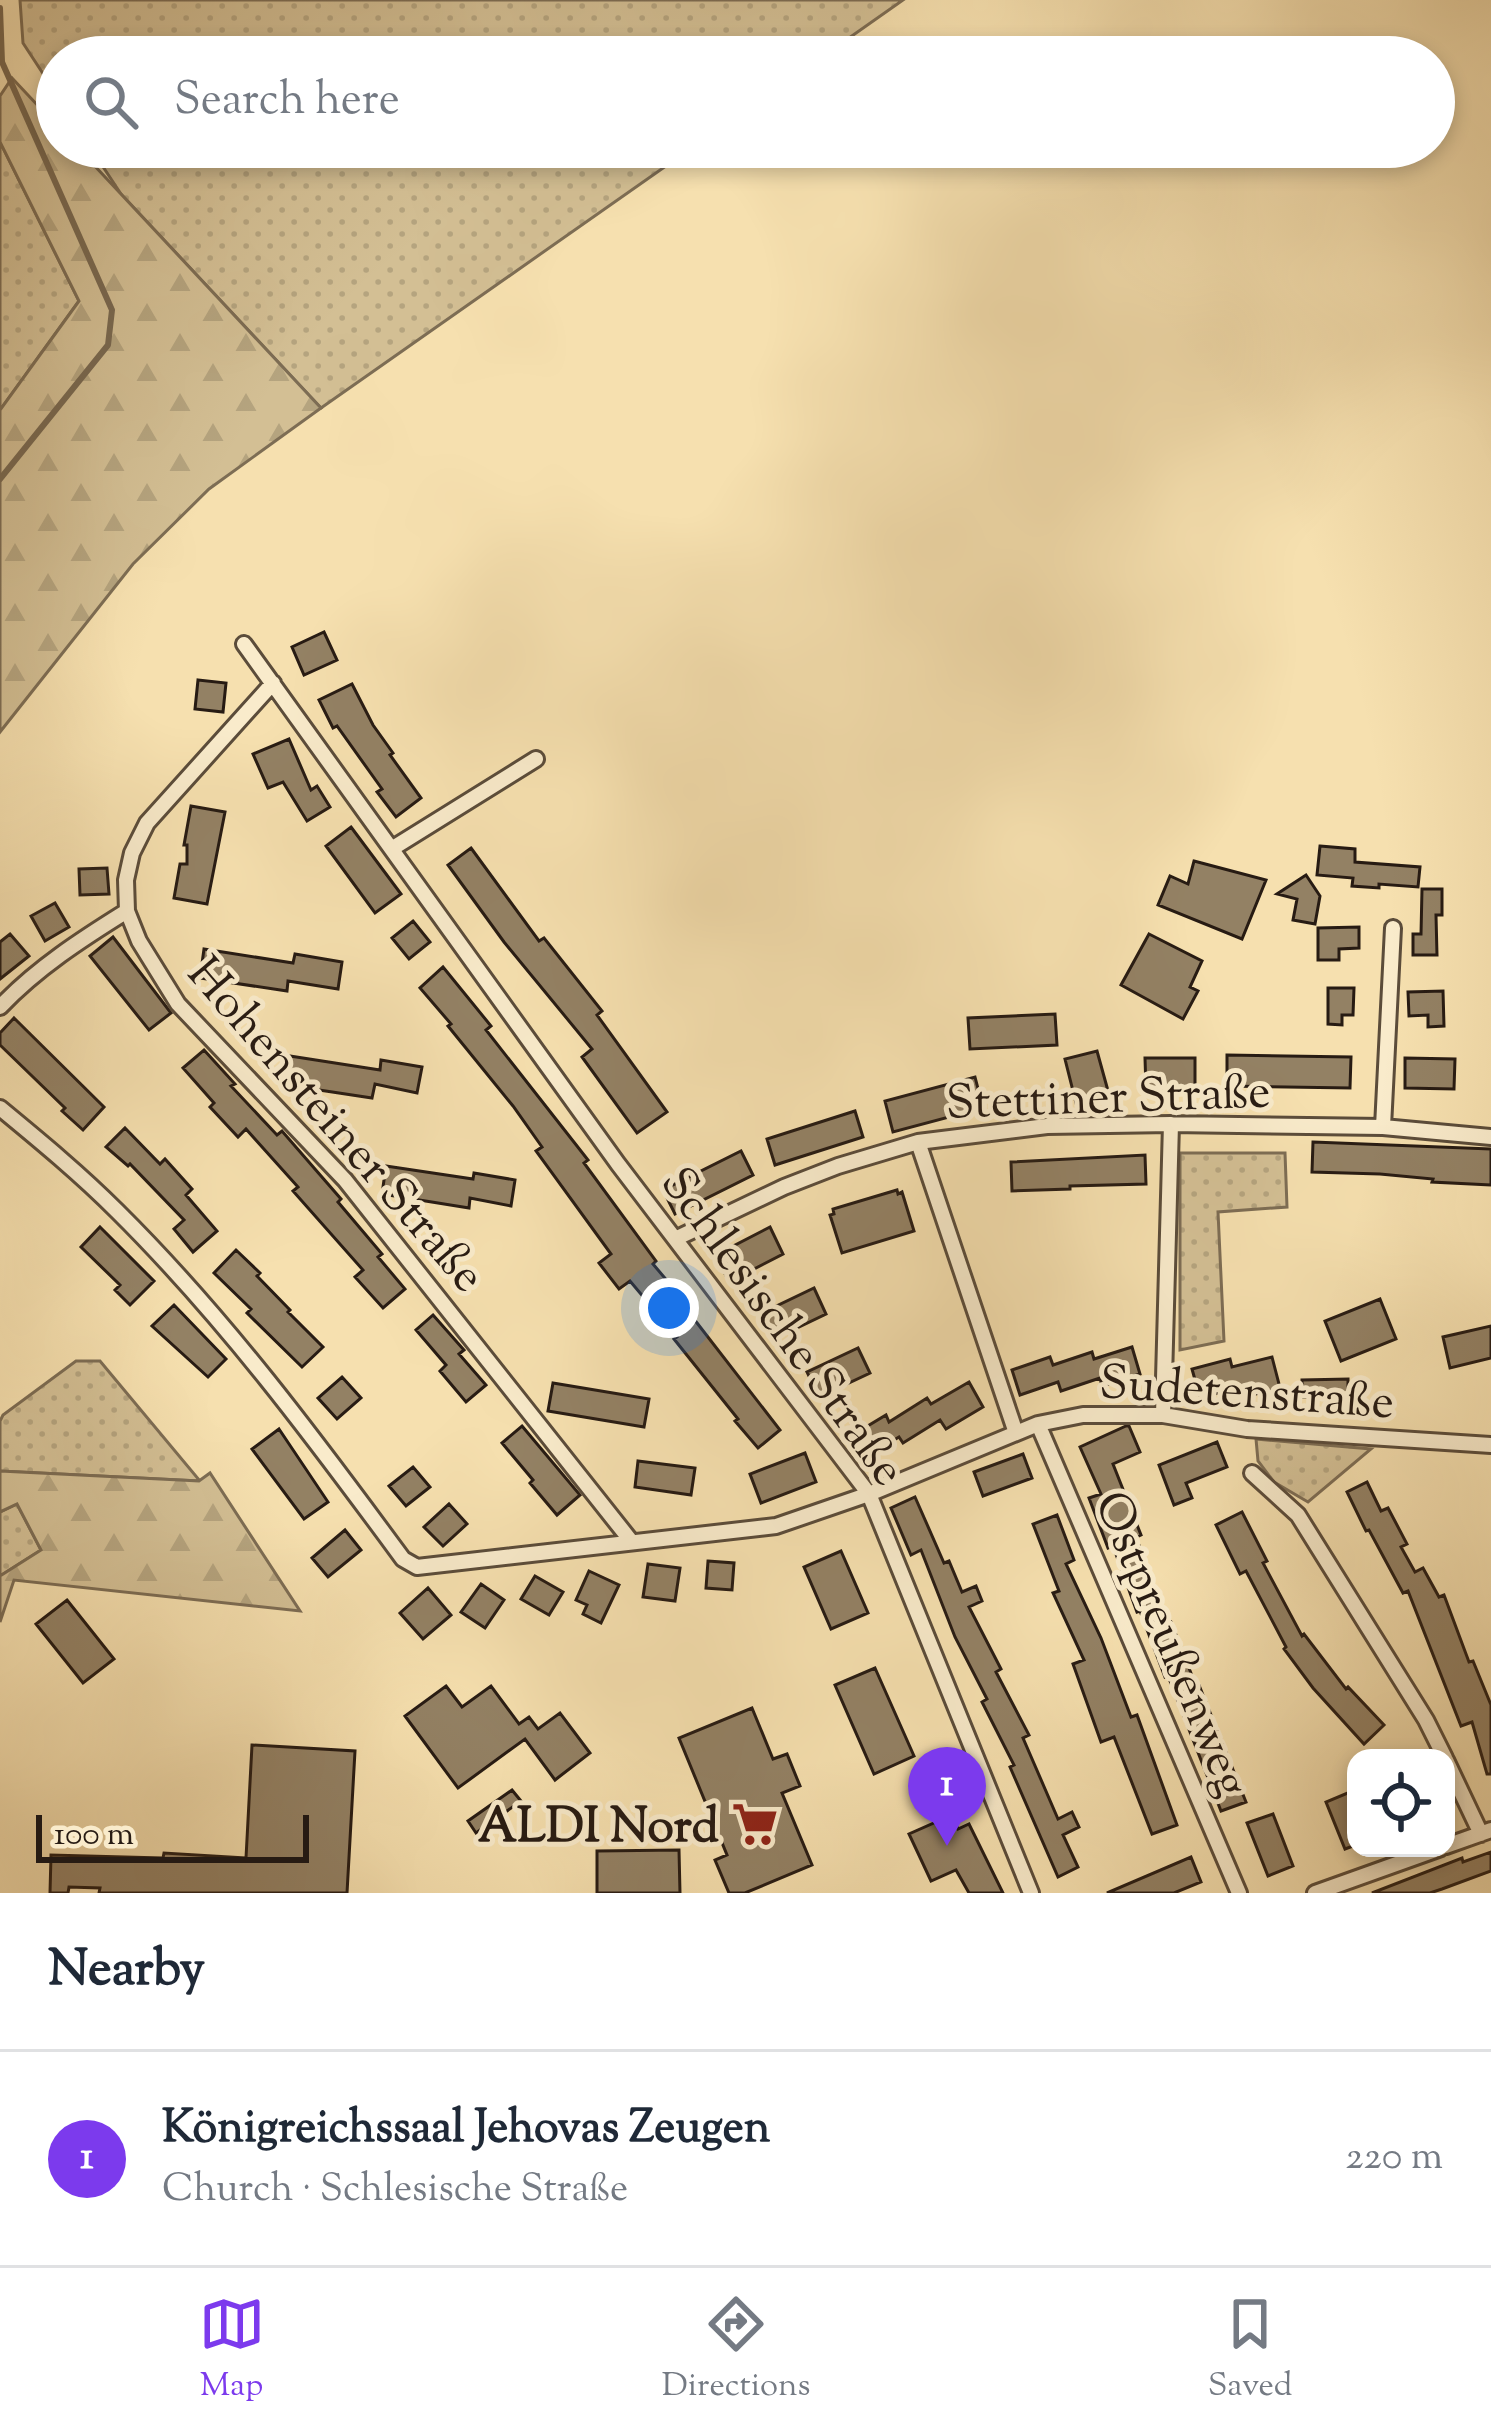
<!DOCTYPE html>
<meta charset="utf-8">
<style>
:root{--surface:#fff;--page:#f6f6f7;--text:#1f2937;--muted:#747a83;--line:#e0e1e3;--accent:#7c3aed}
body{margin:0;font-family:"Sorts Mill Goudy",serif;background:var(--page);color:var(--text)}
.controls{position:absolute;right:36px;bottom:36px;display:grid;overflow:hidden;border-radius:24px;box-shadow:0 6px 18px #0003}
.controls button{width:108px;height:108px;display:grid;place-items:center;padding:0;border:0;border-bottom:3px solid var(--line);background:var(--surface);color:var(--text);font:60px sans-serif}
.scale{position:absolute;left:36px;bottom:30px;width:273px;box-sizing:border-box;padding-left:12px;border:6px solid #271b13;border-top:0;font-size:33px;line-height:42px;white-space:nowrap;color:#271b13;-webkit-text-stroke:9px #f9ebcb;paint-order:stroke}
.you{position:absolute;left:669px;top:1308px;width:42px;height:42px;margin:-30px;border:9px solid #fff;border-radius:50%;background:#1a73e8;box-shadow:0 0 0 18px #1a73e833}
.badge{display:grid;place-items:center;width:78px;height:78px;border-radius:50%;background:var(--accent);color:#fff;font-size:39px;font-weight:700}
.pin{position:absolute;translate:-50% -99px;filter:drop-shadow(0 3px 6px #0008)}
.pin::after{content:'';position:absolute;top:63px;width:42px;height:36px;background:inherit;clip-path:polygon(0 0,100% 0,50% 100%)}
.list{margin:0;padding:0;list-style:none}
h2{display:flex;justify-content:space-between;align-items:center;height:156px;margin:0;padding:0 48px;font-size:51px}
h2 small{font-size:39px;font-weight:400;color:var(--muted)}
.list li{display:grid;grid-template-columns:78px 1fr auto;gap:36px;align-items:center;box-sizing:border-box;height:216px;padding:0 48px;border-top:3px solid var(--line)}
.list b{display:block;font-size:45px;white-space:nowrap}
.list p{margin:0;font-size:39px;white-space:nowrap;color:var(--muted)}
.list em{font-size:39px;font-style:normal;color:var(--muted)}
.icon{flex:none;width:66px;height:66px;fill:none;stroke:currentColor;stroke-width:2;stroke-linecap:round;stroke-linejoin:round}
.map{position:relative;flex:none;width:1491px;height:1893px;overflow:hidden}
.search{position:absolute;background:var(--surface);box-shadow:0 6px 18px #0003;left:36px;right:36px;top:36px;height:132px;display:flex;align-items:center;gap:30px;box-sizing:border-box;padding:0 42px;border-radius:66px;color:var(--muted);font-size:45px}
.sheet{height:372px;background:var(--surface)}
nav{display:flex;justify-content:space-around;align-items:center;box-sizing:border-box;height:168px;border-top:3px solid var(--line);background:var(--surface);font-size:33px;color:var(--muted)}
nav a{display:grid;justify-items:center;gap:6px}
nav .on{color:var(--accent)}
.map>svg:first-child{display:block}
.grass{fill:url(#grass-dots);stroke:#7d6d54;stroke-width:3}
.forest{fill:url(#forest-firs);stroke:#7d6d54;stroke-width:3}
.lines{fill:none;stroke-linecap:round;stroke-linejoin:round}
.stream{stroke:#796951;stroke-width:6}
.building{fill:#938164;stroke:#271b13;stroke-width:3}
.street-casing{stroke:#5b4c3a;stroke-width:20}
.street{stroke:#f9ebcb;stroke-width:14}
.labels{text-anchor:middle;stroke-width:10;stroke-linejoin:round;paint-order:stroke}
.street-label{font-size:48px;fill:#271b13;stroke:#f9ebcb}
.poi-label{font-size:48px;font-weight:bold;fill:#271b13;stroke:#f9ebcb;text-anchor:end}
</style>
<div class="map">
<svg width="1491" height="1893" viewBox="0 0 1491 1893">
<defs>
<pattern id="grass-dots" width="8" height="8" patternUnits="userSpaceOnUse" patternTransform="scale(3)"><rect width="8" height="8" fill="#d3bf94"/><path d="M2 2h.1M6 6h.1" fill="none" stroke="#b5a47f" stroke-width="1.8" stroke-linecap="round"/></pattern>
<pattern id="forest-firs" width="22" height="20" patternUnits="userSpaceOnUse" patternTransform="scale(3)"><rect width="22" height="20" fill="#d3bf94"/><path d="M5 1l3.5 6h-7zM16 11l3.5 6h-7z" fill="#b5a47f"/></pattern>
</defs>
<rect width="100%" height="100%" fill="#f6e0af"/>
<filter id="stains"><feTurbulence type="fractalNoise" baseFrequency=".00167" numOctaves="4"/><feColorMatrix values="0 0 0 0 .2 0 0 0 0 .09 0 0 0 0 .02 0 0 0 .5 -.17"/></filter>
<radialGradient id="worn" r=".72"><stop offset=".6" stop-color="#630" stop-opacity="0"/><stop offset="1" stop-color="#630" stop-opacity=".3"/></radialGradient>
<!-- grass -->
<path class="grass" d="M20,0H903L822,57H57V95L23,43Z
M0,142L79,301L0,410Z
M90,147H693L321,408L121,194Z
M1180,1153H1285L1287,1207L1218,1212L1224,1341L1180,1350Z
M76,1361H100L200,1481L0,1471V1421L3,1415Z
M1256,1439L1371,1449L1308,1502L1274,1482L1258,1461Z
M17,1504L41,1550L0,1576V1512Z"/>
<!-- forest -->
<path class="forest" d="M12,78L57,126V147H77L321,408L209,489L133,564L0,732V410L79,301L0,142V96Z
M0,1471L199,1481L210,1473L300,1611L14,1580L0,1622V1576L41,1550L17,1504L0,1512Z"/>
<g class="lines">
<!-- stream -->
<path class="stream" d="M0,8L2,62L112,310L108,345L0,479"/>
</g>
<!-- building -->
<path class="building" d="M324,632L337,660L304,675L292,647Z
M198,680L226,683L223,712L195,709Z
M352,684L373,725L393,753L390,755L421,798L396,817L377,792L382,789L337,726L333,728L319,700Z
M289,739L311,790L317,786L330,807L307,821L283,782L268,788L253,754Z
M191,806L225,812L207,904L174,898L180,864H187V845H184Z
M351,827L401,894L375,913L326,846Z
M1320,846L1355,849V862L1420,867L1418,887L1379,884V888L1352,886L1353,878L1317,875Z
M471,848L539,941L544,938L602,1011L597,1015L667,1112L637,1133L582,1057L592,1049L504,942L448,865Z
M1194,861L1266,880L1242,939L1158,905L1170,876L1188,884Z
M107,868L109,894L80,895L79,869Z
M1306,875L1320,896L1315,924L1293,920L1297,899L1277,894Z
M1422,889H1442V915H1436L1437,955H1413V934H1421Z
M55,903L69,927L45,941L31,916Z
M413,921L430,942L409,959L392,938Z
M1359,927V948L1339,949V960H1318V928Z
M10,934L29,956L0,979V942Z
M1149,934L1202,961L1190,987L1198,991L1183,1019L1121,985Z
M113,937L171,1013L149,1030L90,956Z
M204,949L293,963L295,954L342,962L338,989L288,981L287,991L200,978Z
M443,967L491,1026L486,1030L588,1160L584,1163L656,1261L653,1264L690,1308L687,1310L780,1430L758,1448L735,1421L738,1419L674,1339L677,1337L630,1281L619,1289L599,1263L611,1254L536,1151L542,1147L513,1106L448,1026L451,1024L420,988Z
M1328,988H1354L1353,1015H1342V1025L1328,1024Z
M1443,991L1444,1026L1428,1027V1015L1409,1016L1408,992Z
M1055,1014L1057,1045L970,1049L968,1018Z
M14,1018L104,1107L83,1130L62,1111L65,1108L0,1045V1033Z
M204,1050L235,1084L231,1086L277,1135L282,1131L341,1199L338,1202L382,1254L378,1257L405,1289L383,1308L355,1277L363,1270L293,1191L298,1187L246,1129L238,1137L210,1107L214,1103L183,1068Z
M1097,1051L1110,1098L1077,1107L1065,1059Z
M1227,1055L1351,1057L1350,1088L1227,1086Z
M290,1056L380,1070L381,1060L422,1067L417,1093L375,1084L372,1098L286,1085Z
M1145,1058H1195V1088L1146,1089Z
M1405,1058L1455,1059L1454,1089L1405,1088Z
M975,1077L983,1108L893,1132L885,1101Z
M855,1111L863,1137L775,1165L767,1139Z
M125,1128L160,1164L165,1159L192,1189L186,1195L217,1231L193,1252L174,1229L184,1220L130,1164L128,1166L106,1147Z
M1313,1142L1491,1149V1185L1432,1182L1433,1179L1380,1174L1312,1172Z
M741,1151L753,1175L675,1214L663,1190Z
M1145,1155L1146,1184L1070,1186V1189L1012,1191L1011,1162Z
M386,1166L473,1179L474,1173L515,1180L511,1206L470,1198L469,1208L382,1194Z
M897,1190L898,1194L902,1192L914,1231L842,1253L830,1215L834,1214L833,1209Z
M100,1227L154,1281L130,1305L115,1290L120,1285L81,1247Z
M770,1227L783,1254L729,1282L716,1255Z
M236,1250L260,1273L257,1276L290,1310L288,1312L323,1347L302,1367L247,1313L251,1309L214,1273Z
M814,1288L826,1314L774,1339L762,1313Z
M1380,1299L1396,1339L1341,1361L1325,1321Z
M174,1305L226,1359L208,1377L152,1326Z
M433,1315L464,1350L459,1354L486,1385L466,1402L440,1371L446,1365L416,1330Z
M1491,1326V1358L1450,1368L1443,1337Z
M1132,1347L1140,1374L1102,1386L1100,1378L1061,1391L1058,1382L1020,1395L1012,1370L1050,1357L1053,1365L1092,1352L1094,1359Z
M858,1348L870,1373L819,1397L807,1372Z
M1272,1357L1280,1388L1240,1398L1237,1388L1200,1398L1192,1369L1230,1359L1232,1367Z
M342,1377L361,1398L337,1419L318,1398Z
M1348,1379V1396L1302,1397V1380Z
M969,1382L983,1407L946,1429L940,1420L903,1443L899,1437L864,1458L851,1436L886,1415L889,1422L927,1398L931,1404Z
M553,1383L649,1399L644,1427L548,1411Z
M522,1426L580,1495L557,1515L530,1483L533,1480L502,1443Z
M1126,1426H1129L1140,1452L1113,1464L1141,1535L1136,1537L1167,1623L1171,1622L1196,1686L1199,1685L1246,1802L1221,1811L1168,1676L1165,1677L1140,1611L1137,1612L1113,1546L1108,1548L1089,1498L1101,1494L1080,1447Z
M279,1429L328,1502L304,1519L252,1449Z
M1217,1442L1227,1467L1186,1483L1192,1498L1174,1505L1159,1465Z
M805,1453L816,1482L761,1503L750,1474Z
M1023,1454L1032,1478L983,1496L974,1472Z
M638,1461L695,1468L691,1495L635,1487Z
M413,1467L430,1487L406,1506L389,1486Z
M1367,1482L1381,1511L1388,1508L1407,1544L1401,1547L1415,1572L1423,1568L1439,1597L1444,1595L1469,1662L1473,1661L1491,1705V1774H1487L1472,1722L1461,1726L1408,1591L1403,1593L1369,1530L1366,1531L1347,1492Z
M915,1497L944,1563L949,1561L962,1592L976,1586L982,1601L969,1607L1001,1669L996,1672L1029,1735L1023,1738L1058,1819L1072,1812L1079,1827L1063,1835L1078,1867L1058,1877L1010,1767L1014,1765L982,1702L987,1699L955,1637L921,1550L911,1555L891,1508Z
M449,1504L467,1524L443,1546L424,1527Z
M1242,1512L1267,1561L1263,1563L1302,1636L1304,1634L1346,1689L1348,1687L1384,1725L1364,1744L1313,1688L1284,1649L1286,1647L1246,1571L1240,1574L1216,1525Z
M1057,1515L1074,1560L1066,1564L1101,1638L1131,1717L1137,1715L1177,1825L1152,1834L1114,1737L1101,1742L1073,1664L1084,1660L1053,1593L1059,1591L1033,1524Z
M345,1530L361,1550L328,1577L312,1558Z
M841,1551L868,1613L831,1629L804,1567Z
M708,1561L734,1563L732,1590L706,1588Z
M648,1564L680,1568L675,1601L643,1597Z
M589,1571L619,1585L601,1623L583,1614L587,1605L576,1600Z
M535,1576L563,1592L549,1615L521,1599Z
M481,1584L504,1600L485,1628L461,1612Z
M428,1588L451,1615L423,1639L400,1613Z
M67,1600L114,1659L83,1683L36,1624Z
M875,1668L914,1756L874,1774L835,1685Z
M446,1686L462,1707L491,1686L519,1724L529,1717L538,1729L560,1713L590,1753L555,1780L525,1739L458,1788L405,1716Z
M752,1708L773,1759L787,1754L800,1786L782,1793L812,1865L745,1893H729L715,1860L727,1855L679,1738Z
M252,1745L355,1751L347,1893H99L100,1888L69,1887L68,1893H50L51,1855L163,1858L164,1853L246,1858Z
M512,1790L521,1801L476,1833L468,1821Z
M1350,1792L1356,1808V1845L1345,1849L1326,1802Z
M1273,1814L1293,1866L1268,1876L1247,1823Z
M952,1815L958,1829L969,1824L1003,1893H969L956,1870L931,1881L909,1834Z
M679,1850L680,1893H597V1851Z
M1491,1852V1871L1442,1889L1430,1893H1372L1462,1858L1463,1862Z
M1191,1857L1201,1882L1174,1893H1107Z"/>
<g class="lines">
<!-- street casing -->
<g class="street-casing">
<path id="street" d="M244,644L618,1164L869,1494L1031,1893
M273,683L147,823L132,853L126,880L127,911L139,941L178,1004L345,1180L631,1541
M393,848L536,759
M0,1007C37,968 82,939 127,911
M0,1108C40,1141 80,1174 117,1211C224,1317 314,1438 403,1559L417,1567L776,1526L869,1494L1038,1424L1083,1415H1163L1247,1429L1491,1445
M1383,1127L1393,928
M918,1142L1016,1433
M675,1239L784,1187L838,1166L918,1142L1047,1126L1171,1124L1383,1127L1491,1137
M1163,1415L1171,1124
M1038,1424L1239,1893
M1252,1473L1298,1515L1426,1720L1445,1758
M1446,1760L1481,1834
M1446,1846L1491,1830
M1315,1893L1441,1848"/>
</g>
<!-- street -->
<use href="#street" class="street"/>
</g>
<!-- icons -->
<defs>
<g id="supermarket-bare" transform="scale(3.6)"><path d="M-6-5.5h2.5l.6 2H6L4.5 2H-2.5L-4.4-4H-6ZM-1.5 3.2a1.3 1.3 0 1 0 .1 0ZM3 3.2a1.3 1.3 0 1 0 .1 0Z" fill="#8f2418" stroke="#f9ebcb" stroke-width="2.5" paint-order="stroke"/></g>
</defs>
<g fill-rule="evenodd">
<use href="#supermarket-bare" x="755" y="1824"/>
</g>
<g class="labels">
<!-- street labels -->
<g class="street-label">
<text transform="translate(1108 1095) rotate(-2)" y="17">Stettiner Straße</text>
<text transform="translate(338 1123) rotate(49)" y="17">Hohensteiner Straße</text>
<text transform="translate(785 1325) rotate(54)" y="17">Schlesische Straße</text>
<text transform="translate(1247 1390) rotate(4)" y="17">Sudetenstraße</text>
<text transform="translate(1174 1643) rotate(67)" y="17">Ostpreußenweg</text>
</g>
<!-- poi labels -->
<g class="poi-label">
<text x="719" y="1841">ALDI Nord</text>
</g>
</g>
<rect width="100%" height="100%" filter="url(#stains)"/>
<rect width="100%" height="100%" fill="url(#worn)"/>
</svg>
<div class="controls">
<button><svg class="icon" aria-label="locate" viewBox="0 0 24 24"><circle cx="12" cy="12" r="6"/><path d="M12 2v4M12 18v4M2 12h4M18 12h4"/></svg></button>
</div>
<div class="scale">100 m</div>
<div class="you"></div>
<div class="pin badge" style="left:947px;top:1846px">1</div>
<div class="search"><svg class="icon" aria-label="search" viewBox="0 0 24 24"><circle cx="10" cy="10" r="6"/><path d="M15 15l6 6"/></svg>Search here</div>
</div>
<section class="sheet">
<h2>Nearby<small></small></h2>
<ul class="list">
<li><span class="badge">1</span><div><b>Königreichssaal Jehovas Zeugen</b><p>Church · Schlesische Straße</p></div><em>220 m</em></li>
</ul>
</section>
<nav>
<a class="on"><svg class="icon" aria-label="map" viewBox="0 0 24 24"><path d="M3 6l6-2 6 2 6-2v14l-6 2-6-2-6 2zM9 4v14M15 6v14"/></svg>Map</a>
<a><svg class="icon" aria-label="directions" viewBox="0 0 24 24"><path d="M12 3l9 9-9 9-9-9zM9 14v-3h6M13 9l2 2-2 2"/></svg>Directions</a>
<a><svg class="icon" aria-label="saved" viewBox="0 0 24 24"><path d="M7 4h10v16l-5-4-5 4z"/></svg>Saved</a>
</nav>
